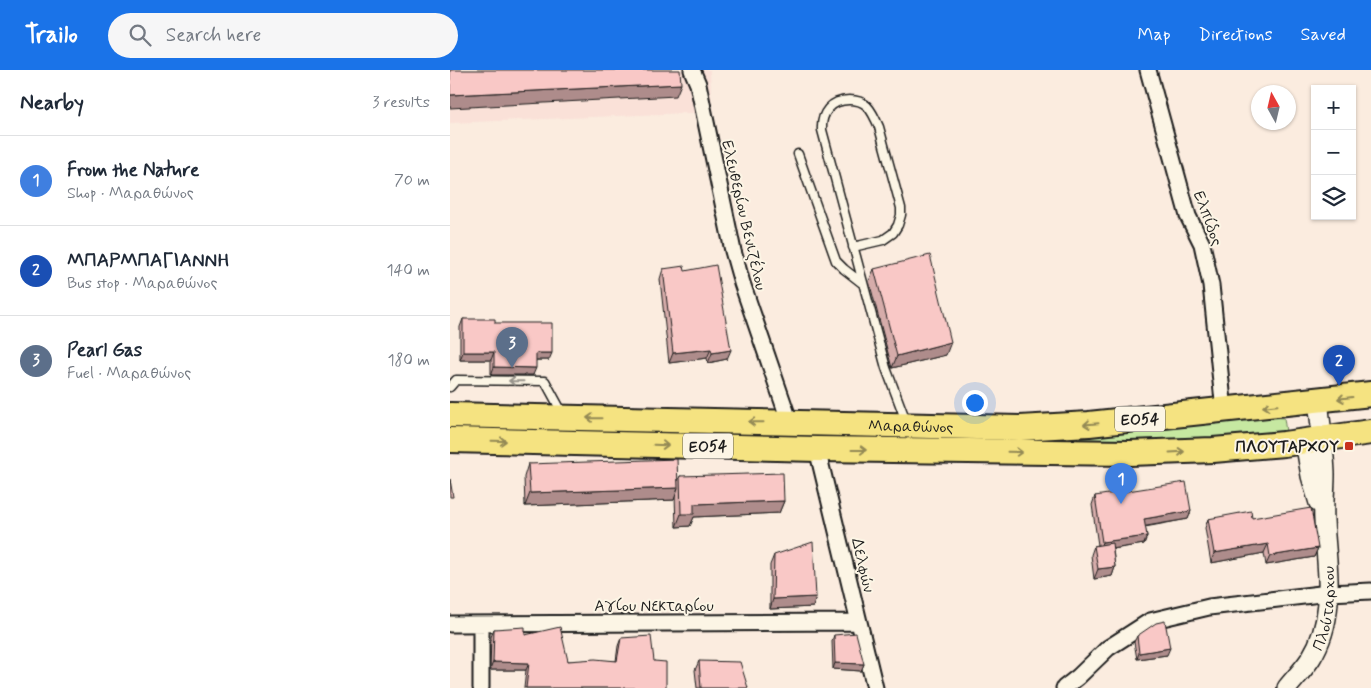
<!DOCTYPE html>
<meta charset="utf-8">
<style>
:root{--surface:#fff;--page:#f6f6f7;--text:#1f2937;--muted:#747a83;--line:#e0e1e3;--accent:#1a73e8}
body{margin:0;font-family:Mynerve,sans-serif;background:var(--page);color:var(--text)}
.controls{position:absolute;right:15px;top:15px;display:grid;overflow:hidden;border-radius:0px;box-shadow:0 1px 4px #0004}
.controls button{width:45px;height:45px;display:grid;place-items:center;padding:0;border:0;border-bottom:1px solid var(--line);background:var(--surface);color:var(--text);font:25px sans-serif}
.compass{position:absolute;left:801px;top:15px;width:45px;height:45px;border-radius:50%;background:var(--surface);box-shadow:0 1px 4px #0004;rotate:352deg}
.you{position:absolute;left:524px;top:332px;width:18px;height:18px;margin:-12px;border:4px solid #fff;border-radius:50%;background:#1a73e8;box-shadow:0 0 0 8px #1a73e833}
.badge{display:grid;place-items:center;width:32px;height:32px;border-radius:50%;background:var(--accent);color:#fff;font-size:16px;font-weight:700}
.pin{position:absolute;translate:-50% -41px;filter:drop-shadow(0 1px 2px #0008)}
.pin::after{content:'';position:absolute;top:26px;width:18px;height:15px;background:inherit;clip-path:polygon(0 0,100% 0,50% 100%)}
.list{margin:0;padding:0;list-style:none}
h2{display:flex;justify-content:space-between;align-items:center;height:65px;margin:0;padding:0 20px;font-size:21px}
h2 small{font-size:16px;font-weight:400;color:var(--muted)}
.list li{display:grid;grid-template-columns:32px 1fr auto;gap:15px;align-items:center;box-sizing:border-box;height:90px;padding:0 20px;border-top:1px solid var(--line)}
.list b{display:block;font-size:19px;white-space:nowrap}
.list p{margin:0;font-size:16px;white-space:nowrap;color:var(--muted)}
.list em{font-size:16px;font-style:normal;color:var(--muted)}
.icon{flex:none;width:28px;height:28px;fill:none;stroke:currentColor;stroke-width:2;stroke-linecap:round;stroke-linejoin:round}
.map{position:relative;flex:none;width:921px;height:618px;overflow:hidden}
header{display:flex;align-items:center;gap:30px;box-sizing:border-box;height:70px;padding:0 25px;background:var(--accent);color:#fff}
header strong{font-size:24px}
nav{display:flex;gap:28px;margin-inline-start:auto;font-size:18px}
.search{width:350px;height:45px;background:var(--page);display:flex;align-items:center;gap:12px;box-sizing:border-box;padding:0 18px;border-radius:28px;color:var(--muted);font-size:19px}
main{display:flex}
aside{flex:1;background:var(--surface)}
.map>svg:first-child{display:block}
.built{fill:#fae1d8}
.green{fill:#c6e8a1;stroke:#71825e}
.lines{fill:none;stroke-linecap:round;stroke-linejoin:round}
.service-casing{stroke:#1c1c1c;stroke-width:11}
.minor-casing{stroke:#1c1c1c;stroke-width:19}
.tertiary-casing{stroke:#1c1c1c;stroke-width:22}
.primary-casing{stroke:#1c1c1c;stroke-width:28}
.service{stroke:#fcf5e5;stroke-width:8}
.minor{stroke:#fcf5e5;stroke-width:15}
.tertiary{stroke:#fcf5e5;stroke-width:19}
.primary{stroke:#f5e381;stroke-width:24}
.wall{fill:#d6acaa;stroke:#1c1c1c}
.shaded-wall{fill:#ae8c8b;stroke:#1c1c1c}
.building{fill:#f9c8c6;stroke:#1c1c1c}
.oneway{stroke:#97938b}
.oneway2{stroke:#938954}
.poi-dot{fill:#c8321e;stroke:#fcf5e5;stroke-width:2}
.labels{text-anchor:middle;stroke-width:4;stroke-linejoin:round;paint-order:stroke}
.shield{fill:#fcf5e5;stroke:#5f5d58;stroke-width:1}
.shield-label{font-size:15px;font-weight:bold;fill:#1c1c1c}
.street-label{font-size:16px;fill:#1c1c1c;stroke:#fcf5e5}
.poi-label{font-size:16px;font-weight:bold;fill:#1c1c1c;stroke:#fcf5e5;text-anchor:end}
</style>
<header>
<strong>Trailo</strong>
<div class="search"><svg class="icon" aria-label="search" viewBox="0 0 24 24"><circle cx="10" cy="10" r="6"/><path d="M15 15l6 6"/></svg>Search here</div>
<nav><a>Map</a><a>Directions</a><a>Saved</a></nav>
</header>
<main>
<aside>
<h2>Nearby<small>3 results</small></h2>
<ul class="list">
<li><span class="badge" style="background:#3f7fe0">1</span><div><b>From the Nature</b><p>Shop · Μαραθώνος</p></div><em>70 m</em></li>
<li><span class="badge" style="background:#1a4fb4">2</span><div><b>ΜΠΑΡΜΠΑΓΙΑΝΝΗ</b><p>Bus stop · Μαραθώνος</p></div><em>140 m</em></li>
<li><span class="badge" style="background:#5c6f8a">3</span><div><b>Pearl Gas</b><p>Fuel · Μαραθώνος</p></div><em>180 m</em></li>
</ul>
</aside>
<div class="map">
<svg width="921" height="618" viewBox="0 0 921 618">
<rect width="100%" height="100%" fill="#fbecdf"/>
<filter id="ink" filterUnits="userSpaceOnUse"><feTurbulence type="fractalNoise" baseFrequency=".02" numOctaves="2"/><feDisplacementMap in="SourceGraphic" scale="10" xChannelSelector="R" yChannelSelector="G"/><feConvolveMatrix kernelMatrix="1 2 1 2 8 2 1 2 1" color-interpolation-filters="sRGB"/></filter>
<g filter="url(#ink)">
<!-- built -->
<path class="built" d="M0,0H260L262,42L0,53Z"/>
<!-- green -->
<path class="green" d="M815,347L834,348L836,362L738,372H566L567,368L665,364Z"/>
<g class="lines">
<!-- service casing -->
<g class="service-casing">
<path id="service" d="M348,84L386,191L394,199L412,213
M403,177L433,170L443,163L448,155L451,145V138L429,57C426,50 422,41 417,36C412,31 406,30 399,30C381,30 371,43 372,60L436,298L456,351
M0,317L6,310L95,311L113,344"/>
</g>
<!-- minor casing -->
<g class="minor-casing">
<path id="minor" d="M242,0L248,14L283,181L292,213L340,353
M698,0L738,146L752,174L761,215L774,341
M367,379L425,618
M0,554L409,552
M31,554V618
M614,618L628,607L658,578L700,551L759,537L879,523L921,521"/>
</g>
<!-- tertiary casing -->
<g class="tertiary-casing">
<g id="tertiary">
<path d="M855,371L861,406L869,433"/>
<path id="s1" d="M837,618C845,608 854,599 861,588C888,545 876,497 874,450C873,435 875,419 875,404C874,379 871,355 868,331"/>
</g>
</g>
<!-- primary casing -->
<g class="primary-casing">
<g id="primary">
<path id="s2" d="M0,345L570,358L639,354L921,324"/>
<path d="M0,370L367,379L680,383L763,380L834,374L921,362"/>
</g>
</g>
<!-- service -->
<use href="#service" class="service"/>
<!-- minor -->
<use href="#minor" class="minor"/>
<!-- tertiary -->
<use href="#tertiary" class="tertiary"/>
<!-- primary -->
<use href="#primary" class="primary"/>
</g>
<!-- wall -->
<path class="wall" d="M213,199L235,201L277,289L258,293L257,288L219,293L210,209Z
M424,199L496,285L442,298L419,211Z
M13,249L45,253L99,290H86L83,305H41V290H10V257Z
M78,394L228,411L230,406L334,431L329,443L244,447L240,456L226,457L225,425L224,430L75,436L74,407Z
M645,426L741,441L738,449L695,457L697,466L694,474L663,479L665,497L662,506L644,509L641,485L644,476L648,475L642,435Z
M802,448L868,478L864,487L816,495L814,483L761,493L755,458L758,449Z
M324,485L366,527L363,537L320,539V495Z
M44,559L75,565L118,591H166L168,576L171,568L204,591L216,618H74L76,600H40L41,567Z
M384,565L414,594L411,601L383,599L382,571Z
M687,566L717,585L687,589L684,572Z
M249,591L298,618H247L245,600Z"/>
<!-- shaded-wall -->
<path class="shaded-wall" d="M231,14L226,26L0,38V25Z
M501,272L496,285L442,298L447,286Z
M261,279L257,288L219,293L223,283Z
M281,280L277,289L258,293L262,283Z
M13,282H44L41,290H10Z
M86,283H102L99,290H83Z
M44,297L86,298L83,305H41Z
M228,418L224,430L75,436L80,423Z
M334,431L329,443L244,447L240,456L226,457L231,444L244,434Z
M741,441L738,449L691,457L694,449Z
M697,466L694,474L649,481L652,472Z
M818,474L814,483L761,493L764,483Z
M868,478L864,487L816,495L820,486Z
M665,497L662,506L644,509L648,499Z
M366,527L363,537L320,539L323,529Z
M720,578L717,585L687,589L689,583Z
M43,592L79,593L76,600H40Z
M385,593L414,594L411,601L383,599Z"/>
<!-- building -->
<path class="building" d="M0,0H230L231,14L0,25Z
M480,185L501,272L447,286L424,199Z
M266,195L281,280L262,283L261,279L223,283L213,199L234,196L235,201Z
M13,249H45V253H102V283H86V298L44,297V282H13Z
M227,389L228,418L80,423L78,394Z
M333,403L334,431L244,434V444H231L230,406Z
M0,409L3,427H0Z
M736,412L741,441L694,449L697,466L652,472L645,426Z
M861,438L868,478L820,486L818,474L764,483L758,449L801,441L802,448Z
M363,472L366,527L323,529L324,485Z
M662,473L665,497L648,499L644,476Z
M715,551L720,578L689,583L687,566L706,553Z
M75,557V565L110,557L118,591L145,589L167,591L171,568L201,566L204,591L216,592V618H76L79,593L43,592L44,559Z
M406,563L414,594L385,593L384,565Z
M249,591L290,592L298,618H251Z"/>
<!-- one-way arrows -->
<defs><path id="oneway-shaft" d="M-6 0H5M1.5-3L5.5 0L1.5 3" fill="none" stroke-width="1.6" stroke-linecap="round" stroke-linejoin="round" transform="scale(1.25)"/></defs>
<use class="oneway" href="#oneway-shaft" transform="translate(66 311) rotate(-179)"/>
<g class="oneway2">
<use href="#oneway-shaft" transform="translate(895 328) rotate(173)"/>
<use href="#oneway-shaft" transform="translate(820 336) rotate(174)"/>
<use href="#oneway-shaft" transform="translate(144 348) rotate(-179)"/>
<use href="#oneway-shaft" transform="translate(306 352) rotate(-179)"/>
<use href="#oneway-shaft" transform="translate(641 354) rotate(175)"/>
<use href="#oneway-shaft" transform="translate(49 371) rotate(1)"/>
<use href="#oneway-shaft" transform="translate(211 375) rotate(2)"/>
<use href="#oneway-shaft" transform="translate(409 380)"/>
<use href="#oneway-shaft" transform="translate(565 382) rotate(1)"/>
<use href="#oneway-shaft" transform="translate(727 382) rotate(-3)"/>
</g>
</g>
<!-- markers -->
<rect class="poi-dot" x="894" y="371" width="10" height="10" rx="2.5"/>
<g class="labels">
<!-- shield labels -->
<g class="shield">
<rect x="665" y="336.5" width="50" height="25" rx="4"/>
<rect x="233" y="363.5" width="50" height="25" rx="4"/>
</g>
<g class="shield-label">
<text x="690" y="354">ΕΟ54</text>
<text x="258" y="381">ΕΟ54</text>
</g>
<!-- street labels -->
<g class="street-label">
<text transform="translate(295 145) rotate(77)" y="6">Ελευθερίου Βενιζέλου</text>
<text transform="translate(759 148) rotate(70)" y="6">Ελπίδος</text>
<text dy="6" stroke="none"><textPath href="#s2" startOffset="461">Μαραθώνος</textPath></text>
<text transform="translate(414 495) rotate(77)" y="6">Δελφών</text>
<text x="204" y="541">Αγίου Νεκταρίου</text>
<text dy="6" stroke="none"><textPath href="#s1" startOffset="91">Πλούταρχου</textPath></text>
</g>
<!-- poi labels -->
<g class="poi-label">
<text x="889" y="382">ΠΛΟΥΤΑΡΧΟΥ</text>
</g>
</g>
</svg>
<div class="controls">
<button>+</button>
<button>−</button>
<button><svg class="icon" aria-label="layers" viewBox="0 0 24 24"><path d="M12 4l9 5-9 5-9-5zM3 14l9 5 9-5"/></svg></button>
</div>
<svg class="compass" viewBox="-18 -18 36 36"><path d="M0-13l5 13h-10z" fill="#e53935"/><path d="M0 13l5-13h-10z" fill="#747a83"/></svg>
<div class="you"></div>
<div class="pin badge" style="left:671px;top:434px;background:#3f7fe0">1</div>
<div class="pin badge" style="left:889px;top:316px;background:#1a4fb4">2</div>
<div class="pin badge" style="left:62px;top:298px;background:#5c6f8a">3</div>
</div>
</main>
